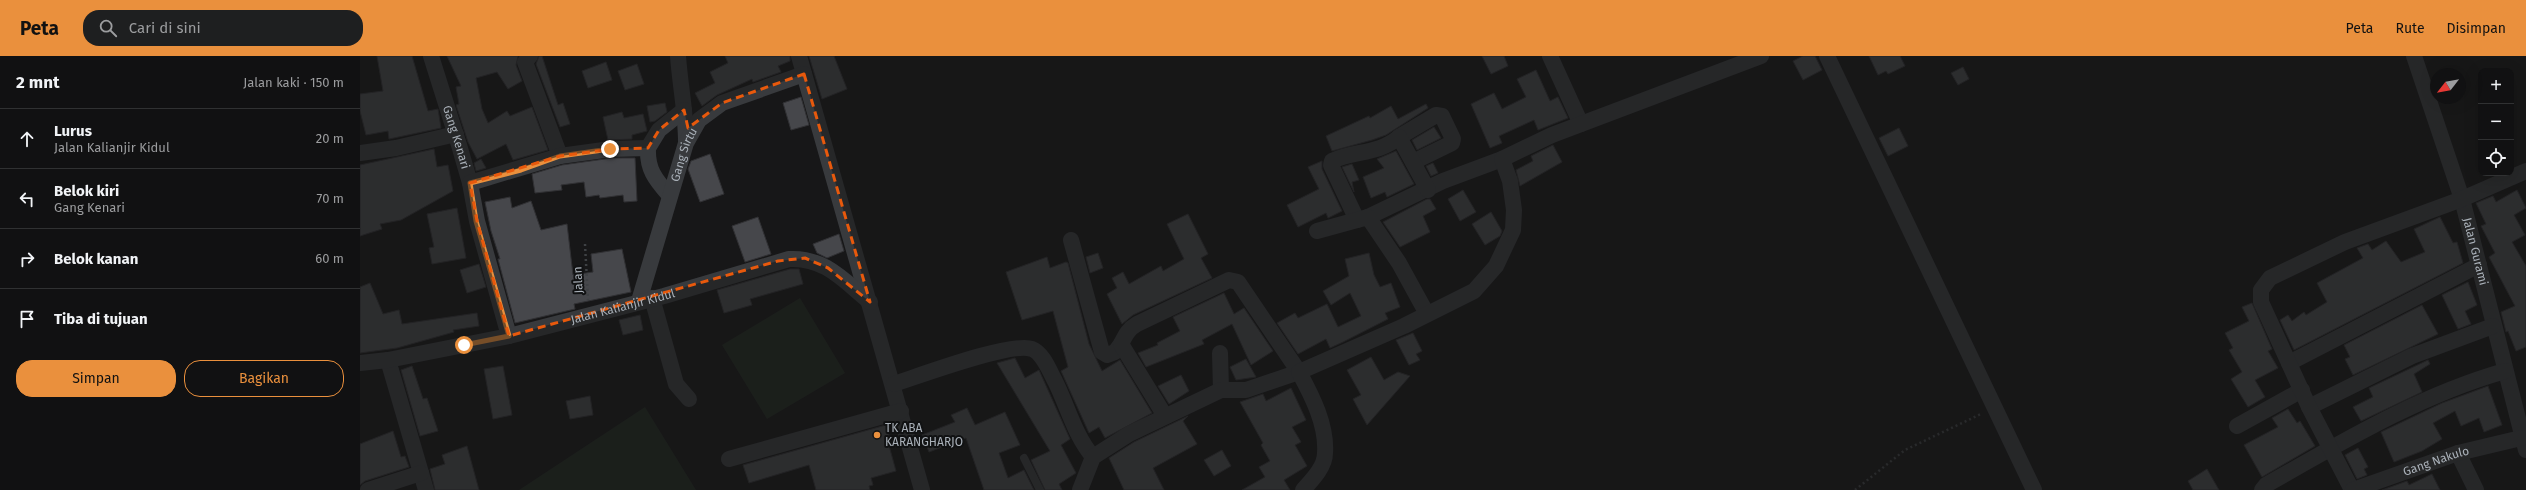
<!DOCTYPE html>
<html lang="id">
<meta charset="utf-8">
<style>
:root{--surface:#111112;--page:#1e1f20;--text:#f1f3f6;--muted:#9c9d9f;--line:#303132;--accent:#ea903d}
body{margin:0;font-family:"Fira Sans",sans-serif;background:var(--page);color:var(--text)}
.controls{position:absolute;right:12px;top:12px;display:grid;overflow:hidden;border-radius:8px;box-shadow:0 4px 16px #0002}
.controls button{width:36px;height:36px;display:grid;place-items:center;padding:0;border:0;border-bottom:1px solid var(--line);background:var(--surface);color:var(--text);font:20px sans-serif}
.compass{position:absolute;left:2070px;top:12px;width:36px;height:36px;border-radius:50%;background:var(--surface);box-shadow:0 4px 16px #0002;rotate:239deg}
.stop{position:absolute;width:12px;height:12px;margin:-9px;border:3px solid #ea903d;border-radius:50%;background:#fff}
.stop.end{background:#ea903d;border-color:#fff;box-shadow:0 1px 4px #0008}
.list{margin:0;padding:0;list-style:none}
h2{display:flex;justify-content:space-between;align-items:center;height:52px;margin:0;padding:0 16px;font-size:17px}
h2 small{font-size:13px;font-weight:400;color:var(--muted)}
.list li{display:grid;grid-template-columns:26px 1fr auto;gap:12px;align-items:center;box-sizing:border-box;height:60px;padding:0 16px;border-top:1px solid var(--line)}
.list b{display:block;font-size:15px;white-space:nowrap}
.list p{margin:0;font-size:13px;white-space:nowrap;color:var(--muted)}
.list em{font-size:13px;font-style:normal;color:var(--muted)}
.actions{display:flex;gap:8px;padding:12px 16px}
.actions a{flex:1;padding:9px 0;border:1px solid var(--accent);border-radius:16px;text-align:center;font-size:14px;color:var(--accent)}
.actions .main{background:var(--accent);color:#111}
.icon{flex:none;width:22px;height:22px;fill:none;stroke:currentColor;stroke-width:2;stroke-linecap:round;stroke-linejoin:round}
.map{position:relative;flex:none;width:2166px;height:434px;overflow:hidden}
header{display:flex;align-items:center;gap:24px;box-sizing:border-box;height:56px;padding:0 20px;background:var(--accent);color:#111}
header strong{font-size:19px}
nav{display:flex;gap:22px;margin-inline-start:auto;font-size:14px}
.search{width:280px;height:36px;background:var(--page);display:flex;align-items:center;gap:10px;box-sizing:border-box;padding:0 14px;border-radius:16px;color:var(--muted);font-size:15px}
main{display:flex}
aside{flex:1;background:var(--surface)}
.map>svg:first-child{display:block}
.green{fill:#212821}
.building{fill:#46474b;stroke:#313134}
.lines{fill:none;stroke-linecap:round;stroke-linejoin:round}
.path{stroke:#3e4144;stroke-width:2.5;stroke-dasharray:2 3;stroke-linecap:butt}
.service{stroke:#383a3d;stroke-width:8}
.minor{stroke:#383a3d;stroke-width:16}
.route{stroke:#ea903d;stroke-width:5}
.marked{fill:none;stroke:#e8590c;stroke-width:3;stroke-dasharray:8 5;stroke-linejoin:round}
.poi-dot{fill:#ea903d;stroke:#111213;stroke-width:1.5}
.labels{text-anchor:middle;stroke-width:4;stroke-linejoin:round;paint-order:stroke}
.street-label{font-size:12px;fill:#a9b0b8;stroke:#111213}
.poi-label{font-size:12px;fill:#a9b0b8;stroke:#111213;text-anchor:start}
</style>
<header>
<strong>Peta</strong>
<div class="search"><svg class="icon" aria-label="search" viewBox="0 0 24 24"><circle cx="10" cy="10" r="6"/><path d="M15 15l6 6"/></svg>Cari di sini</div>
<nav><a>Peta</a><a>Rute</a><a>Disimpan</a></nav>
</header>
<main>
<aside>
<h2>2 mnt<small>Jalan kaki · 150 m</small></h2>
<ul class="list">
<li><svg class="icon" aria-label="ahead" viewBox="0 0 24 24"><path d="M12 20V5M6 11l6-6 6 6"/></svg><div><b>Lurus</b><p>Jalan Kalianjir Kidul</p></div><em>20 m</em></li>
<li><svg class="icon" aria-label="left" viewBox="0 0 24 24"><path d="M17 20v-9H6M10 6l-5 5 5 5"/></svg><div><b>Belok kiri</b><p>Gang Kenari</p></div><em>70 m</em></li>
<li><svg class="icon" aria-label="right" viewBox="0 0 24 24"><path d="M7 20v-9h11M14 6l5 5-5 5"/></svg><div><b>Belok kanan</b></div><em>60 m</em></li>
<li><svg class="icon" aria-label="arrive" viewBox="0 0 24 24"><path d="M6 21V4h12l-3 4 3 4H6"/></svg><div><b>Tiba di tujuan</b></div></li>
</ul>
<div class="actions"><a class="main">Simpan</a><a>Bagikan</a></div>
</aside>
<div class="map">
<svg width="2166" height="434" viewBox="0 0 2166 434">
<rect width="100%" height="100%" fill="#171718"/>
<!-- green -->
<path class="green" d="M440,242L485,317L407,363L362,289Z
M285,351L336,434H159Z"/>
<!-- building -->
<path class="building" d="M17,0H52L68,55L78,53L81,72L29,83L28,75L6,79L0,55V38L23,35Z
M87,0H158L156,9L162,25L148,33L137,16L116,22L122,53L128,67L147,55L150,60L172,51L188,94L153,104L146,88L117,103L108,86L96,49L99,48L96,31L101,30Z
M179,0H182L198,49L203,47L210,68L200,71L176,8Z
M365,0H430V5L418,10L421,16L393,26L392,23L357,39L342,50L335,37L355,27L350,16L368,7Z
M449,0H474L487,33L462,43Z
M1122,0H1144L1148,10L1131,18Z
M1443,0H1455L1462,14L1443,24L1433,5Z
M1509,0H1540L1545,10L1528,18L1526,15L1518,19Z
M246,6L252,24L228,32L222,15Z
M277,8L284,28L265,34L258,15Z
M1603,11L1609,23L1598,29L1591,17Z
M1176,14L1190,45L1198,41L1208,62L1178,74L1174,64L1139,80L1142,87L1130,92L1111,48L1134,37L1142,53L1166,41L1157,23Z
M441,41L449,69L431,74L423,47Z
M305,47L307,56L295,65L290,66L287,50Z
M1066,48L1068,52L1026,79L1012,84L972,95L966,80L1009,60L1010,62L1031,50L1038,63Z
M262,56L264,62L283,58L287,75L272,79V83L248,84L243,61Z
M1074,71L1081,82L1057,94L1052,84Z
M1539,72L1548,90L1528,100L1519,82Z
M1193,89L1202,106L1160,130L1156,114L1173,105L1171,100Z
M74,93L77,111L88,109L93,135L41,164L20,168L22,173L0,180V109Z
M1036,95L1054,128L1027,141L1025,136L1011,142L1003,121L1024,112L1017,103Z
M350,98L364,138L340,146L328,113L331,105Z
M252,102H275L277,145L264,146L263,139L240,142L239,139L226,141L224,126L201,129L202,134L175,137L172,118L202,109Z
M121,103L126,112L116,115L114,107Z
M962,105V113L982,155L968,162L966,157L938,171L927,149L959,133L948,111Z
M1073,107L1078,117L1071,120L1066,110Z
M992,108L999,124L992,126L994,136L982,111Z
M1103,134L1116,156L1100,165L1088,143Z
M2157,134L2166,152L2154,159L2165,179L2152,186L2166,210V291L2156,295L2148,275L2146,276L2141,256L2155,250L2129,201L2135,197L2121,170L2126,168L2116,147L2133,140L2136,146Z
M150,141L152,152L171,145L181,174L207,168L213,219L233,216L231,198L262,193L271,236L214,248L215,253L155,267L138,203H140L131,175L125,146Z
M1067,143H1070L1076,153L1063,160L1070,176L1040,191L1023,166Z
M97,152L106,202L72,208L69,192L74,191L67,158Z
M1131,156L1142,175L1140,180L1125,189L1112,168Z
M828,158L848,198L841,202L852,222L773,259L762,268L747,238L757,232L752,222L763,216L769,228L801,210L803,215L824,203L807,168Z
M398,161L411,198L385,206L372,170Z
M2080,161L2093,187L2097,186L2103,207L1934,294L1920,264L1928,259L1932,265L1944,256L1946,259L1967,246L1957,227L2003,202L1997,192L2008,188L2012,194L2026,185L2041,206L2065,196L2054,173Z
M479,178L484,195L467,202L457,197L453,188Z
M738,197L743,212L730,217L726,201Z
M1009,197L1014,219L1020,231L1031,227L1040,251L1025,257L1028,263L983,286L970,292L966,283L938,298L917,267L935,257L938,262L967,248L978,271L1001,260L990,237L971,249L963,235L989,220L985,203Z
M687,201L690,212L706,206L708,207L729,288L742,315L760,304L792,357L745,382L739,371L729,377L701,315L708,311L693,255L662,264L646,216Z
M119,208L126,231L107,237L100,214Z
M430,213H439L443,228L390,243L392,249L364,257L357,234Z
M2108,226L2117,249L2105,255L2111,268L2098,273L2082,239Z
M10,227L23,258L39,254L42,268L117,257L119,270L93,274L94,276L37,292L0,297V231Z
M864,237L874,258L884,252L913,295L891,309L872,268L842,284L844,288L786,311L778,297L798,289L797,287L820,275L813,261Z
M1892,247L1912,293L1908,295L1918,312L1895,324L1905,341L1888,351L1871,323L1882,316L1869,294L1873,292L1865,277L1889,265L1882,251Z
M2062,249L2078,278L1993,319L1985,303L1990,301L1984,289Z
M280,259L283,274L263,279L259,264Z
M1053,277L1062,295L1056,298L1060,304L1049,309L1036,284Z
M1011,301L1024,324L1038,316L1050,320L1007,369L993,343L1001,339L987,314Z
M655,302L665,322L679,314L710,383L701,389L716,417L699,428L702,434H685L671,404L690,395L637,307Z
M886,303L896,321L876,324L870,311Z
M2068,304L2070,308L2054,318L2062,336L2001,365L1993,351L2013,341L2009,332Z
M52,310L63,343L67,342L78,375L60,380L41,314Z
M143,310L152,359L133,363L124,313Z
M821,319L829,335L809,348L798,330Z
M2128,330L2142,369L2124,376L2119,362L2101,370L2095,355L2073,367L2082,383L2062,395L2034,406L2021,376L2082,347Z
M931,332L946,364L932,371L941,386L935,389L947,410L924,424L930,434H882L905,421L899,411L910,405L901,389L903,387L880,346L903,338L906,345Z
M230,340L233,359L210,363L206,345Z
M607,352L615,369L645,356L660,389L639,397L648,422L664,414L674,434H624L606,382L569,396L562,379L595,366L591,359Z
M1928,353L1937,367L1940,365L1955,390L1902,421L1884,389L1918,371L1912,362Z
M828,360L823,365L837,388L793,412L804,434H764L749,402L774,386Z
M526,369L531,386H528L536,415L511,422L513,429L509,430L510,434H456L449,409L389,427L383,409Z
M33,375L41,401L45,400L49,411L5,425L0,429V388Z
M107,390L119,434H75L70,413L85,408L82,399Z
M1998,392L2008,411L2004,413L2007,419L1997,423L1985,399Z
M862,394L871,410L854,420L844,404Z
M1847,413L1859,434H1833L1828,425Z
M2072,418L2080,434H2022L2047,425L2049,429Z"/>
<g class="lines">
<!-- path -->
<path class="path" d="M225,188L228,244
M1495,434L1545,394L1621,358"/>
<!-- service -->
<path class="service" d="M664,402L680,434"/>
<!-- minor -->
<g class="minor">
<path id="s1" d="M71,0L99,89L110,127L117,165L149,280"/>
<path d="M170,0L165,6L200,100"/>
<path d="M318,0C320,29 326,57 326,86"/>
<path d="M439,0L562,434"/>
<path d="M1190,0L1221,68"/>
<path d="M1467,0L1674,434"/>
<path id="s2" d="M2054,0L2102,143L2166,394"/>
<path d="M1039,81L1076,59L1082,60L1093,83L1092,87L1053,106"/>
<path d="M288,92L299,74L324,54"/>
<path d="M0,97L36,92L96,78"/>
<path d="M110,127L200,100L251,93L288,92C287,113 295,123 309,139"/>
<path d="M1008,161L1083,125L1142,103"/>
<path d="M997,164L971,109L972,105C994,94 1018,99 1039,81L1068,134"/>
<path d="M957,175L1008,161L1039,207L1067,258"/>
<path d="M711,184L742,296L747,299L755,296L761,288"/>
<path d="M292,242L316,328L329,343"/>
<path id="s3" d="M279,245L326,87L339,64L362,47L444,18"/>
<path d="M860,297L861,334"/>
<path d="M28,304L66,434"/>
<path id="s4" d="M0,307L28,304L149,280L304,240L429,203C465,201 484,225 510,246"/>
<path d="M1929,307L2119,209"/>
<path d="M534,328C559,320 652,285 672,293C683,297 690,316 695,325C708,351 714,378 733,401"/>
<path d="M1949,351L2052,300L2133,270"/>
<path d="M1877,370L1942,334"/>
<path d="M2098,397L2116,434"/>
<path d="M369,403L541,355"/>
<path d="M8,434L61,417"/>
<path d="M720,434L733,401L769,378L861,334H886L939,316L878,226L869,224L777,268C768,273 765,280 761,288L805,360"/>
<path d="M943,434C952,424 965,411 965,397C967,369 952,340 939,316L1044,270L1114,235L1136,210L1153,174L1154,154L1150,125L1142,103L1192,79L1401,0"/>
<path d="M1902,434L1906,429C1982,386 2060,339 2145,315"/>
<path d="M1992,434L1949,351L1901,246V234L1910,222L1985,186L2102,143L2166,115"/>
<path id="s5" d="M1993,434L2098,397L2161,382"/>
</g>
</g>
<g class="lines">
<!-- route -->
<path class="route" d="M104,289L149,280L116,165L110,127L161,114L200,100L250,93"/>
</g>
<!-- marked area -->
<path d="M0 0H2166V434H0ZM444,18L510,246L468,212L445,202L418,205L149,280L117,165L110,127L200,100L251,93L288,92L299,74L324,54L328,72L362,47Z" fill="#171718" fill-opacity=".55" fill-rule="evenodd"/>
<path class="marked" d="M444,18L510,246L468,212L445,202L418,205L149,280L117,165L110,127L200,100L251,93L288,92L299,74L324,54L328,72L362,47Z"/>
<!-- markers -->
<circle class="poi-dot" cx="517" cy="379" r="4"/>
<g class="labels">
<!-- street labels -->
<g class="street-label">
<text dy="4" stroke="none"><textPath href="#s1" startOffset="85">Gang Kenari</textPath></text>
<text dy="4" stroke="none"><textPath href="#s3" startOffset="153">Gang Sirtu</textPath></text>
<text dy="4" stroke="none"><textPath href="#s2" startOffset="205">Jalan Gurami</textPath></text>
<text transform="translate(218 224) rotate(-93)" y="4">Jalan</text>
<text dy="4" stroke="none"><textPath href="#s4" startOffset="269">Jalan Kalianjir Kidul</textPath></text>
<text dy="4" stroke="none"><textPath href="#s5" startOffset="88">Gang Nakulo</textPath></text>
</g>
<!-- poi labels -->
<g class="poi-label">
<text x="525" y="376">TK ABA<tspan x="525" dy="14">KARANGHARJO</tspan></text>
</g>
</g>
</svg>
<div class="controls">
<button>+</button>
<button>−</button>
<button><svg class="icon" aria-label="locate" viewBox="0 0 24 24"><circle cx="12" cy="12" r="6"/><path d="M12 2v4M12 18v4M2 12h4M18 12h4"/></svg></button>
</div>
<svg class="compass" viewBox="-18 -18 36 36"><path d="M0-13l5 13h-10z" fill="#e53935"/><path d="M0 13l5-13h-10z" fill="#9c9d9f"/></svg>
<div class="stop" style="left:104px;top:289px"></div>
<div class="stop end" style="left:250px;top:93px"></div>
</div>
</main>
